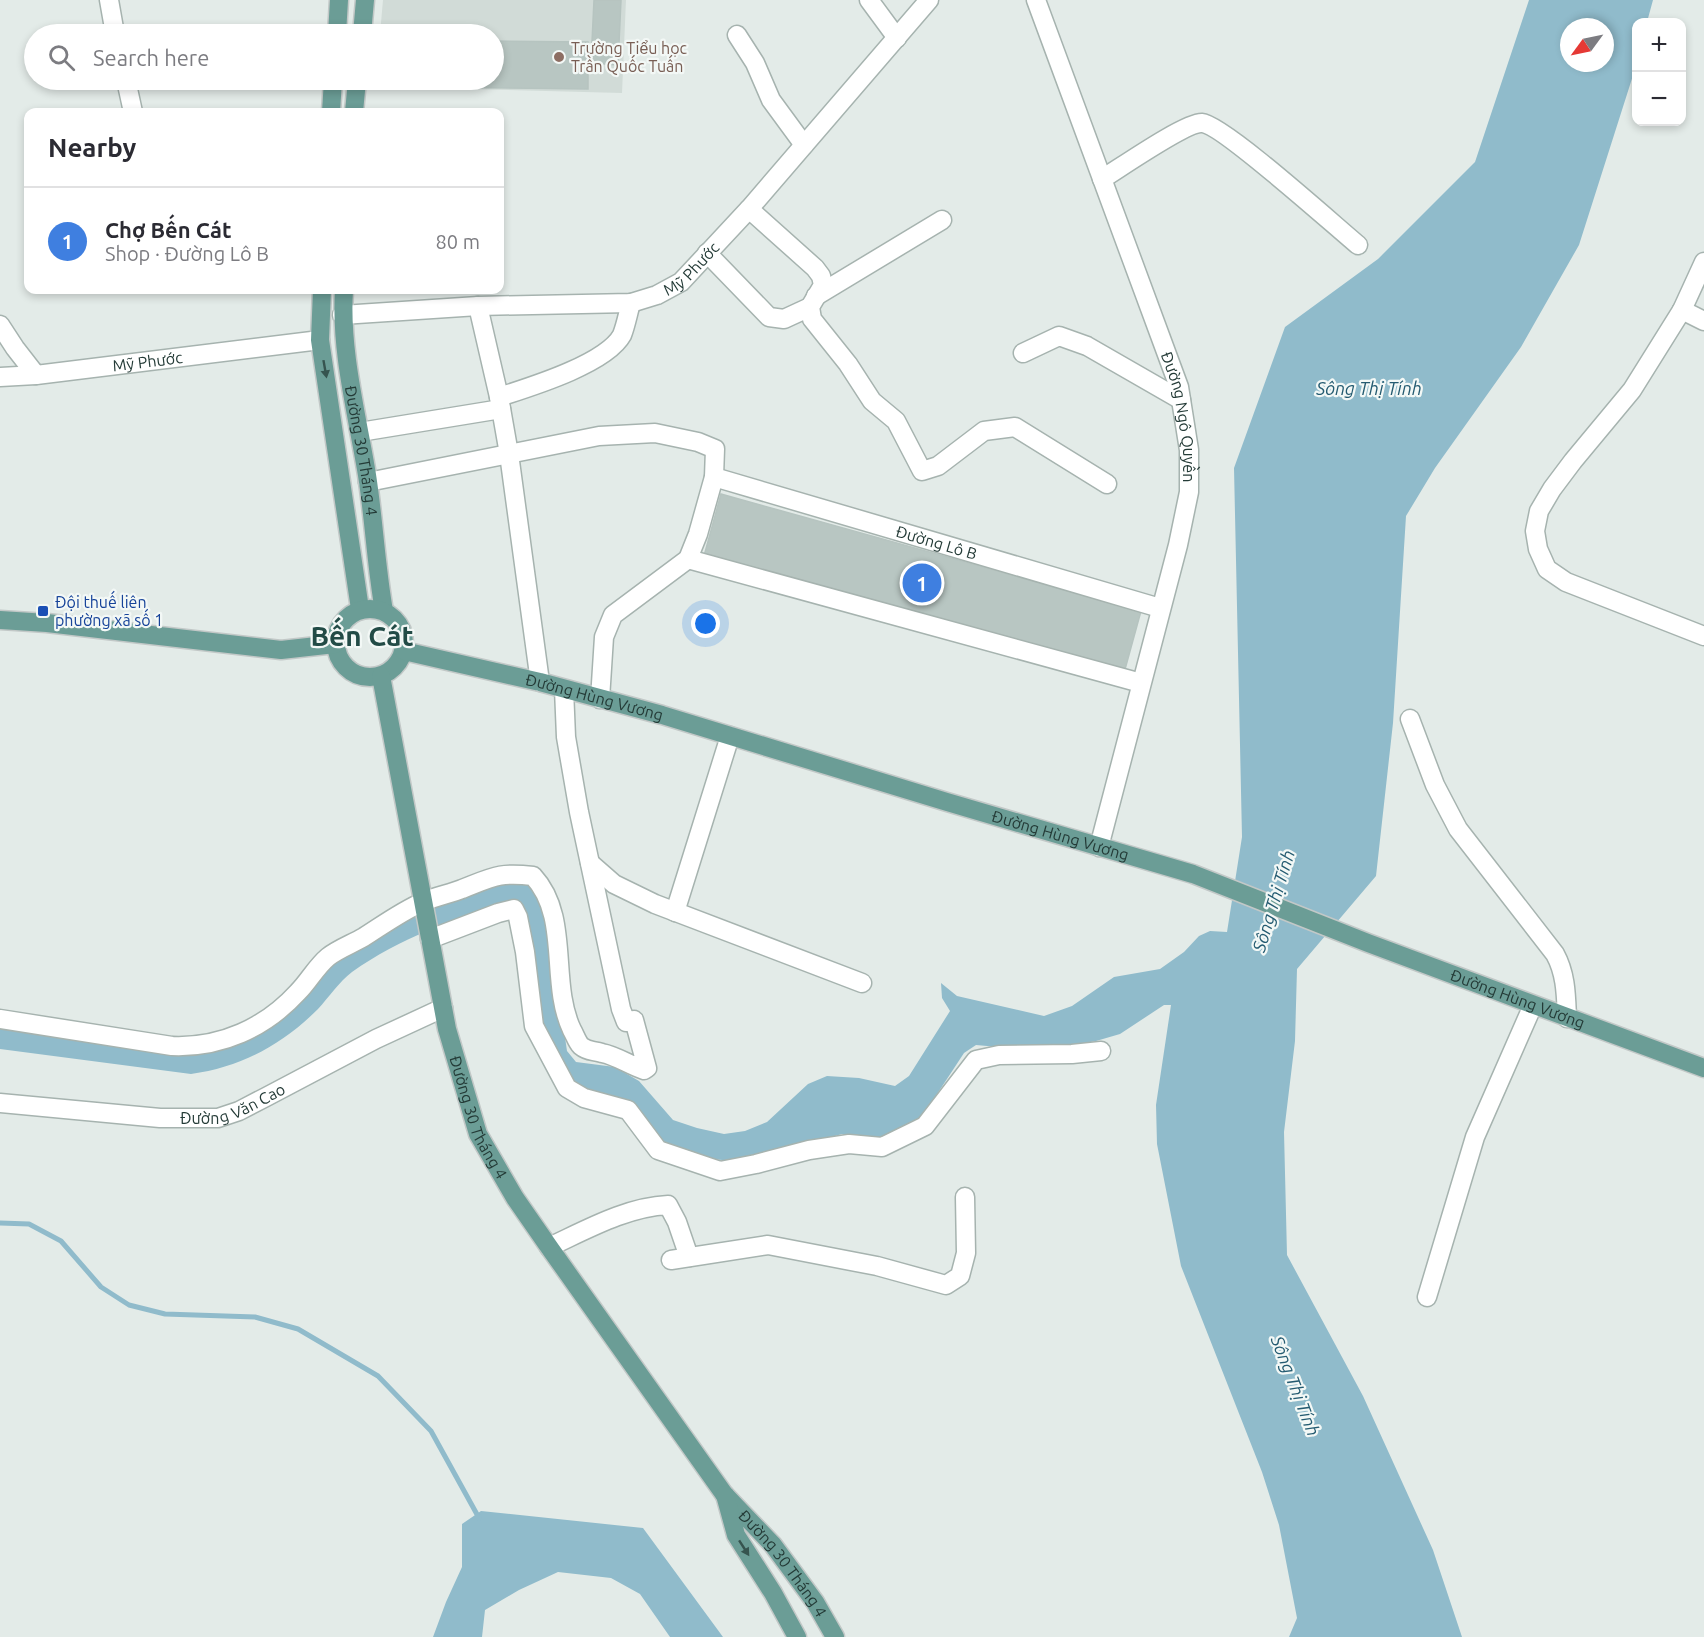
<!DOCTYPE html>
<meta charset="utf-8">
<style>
:root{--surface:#fff;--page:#f2f2f3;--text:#2b2b33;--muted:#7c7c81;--line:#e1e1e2;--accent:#111827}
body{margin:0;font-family:Ubuntu,sans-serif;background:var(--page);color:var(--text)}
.controls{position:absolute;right:18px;top:18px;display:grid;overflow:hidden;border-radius:12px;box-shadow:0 3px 9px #0003}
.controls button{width:54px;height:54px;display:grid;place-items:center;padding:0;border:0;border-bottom:2px solid var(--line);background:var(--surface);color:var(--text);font:30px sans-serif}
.compass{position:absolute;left:1560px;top:18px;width:54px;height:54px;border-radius:50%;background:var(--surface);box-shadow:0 3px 9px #0003;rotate:237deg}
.you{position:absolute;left:706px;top:624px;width:21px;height:21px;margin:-15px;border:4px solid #fff;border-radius:50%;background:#1a73e8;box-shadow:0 0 0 9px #1a73e833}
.badge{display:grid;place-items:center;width:39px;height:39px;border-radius:50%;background:var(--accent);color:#fff;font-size:20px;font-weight:700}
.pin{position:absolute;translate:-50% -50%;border:3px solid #fff;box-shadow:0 2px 6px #0006}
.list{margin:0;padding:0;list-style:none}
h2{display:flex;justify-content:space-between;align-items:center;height:78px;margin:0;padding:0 24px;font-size:26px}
h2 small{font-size:20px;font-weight:400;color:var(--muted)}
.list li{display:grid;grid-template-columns:39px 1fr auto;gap:18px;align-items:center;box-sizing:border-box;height:108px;padding:0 24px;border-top:2px solid var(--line)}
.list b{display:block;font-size:22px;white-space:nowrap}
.list p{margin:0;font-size:20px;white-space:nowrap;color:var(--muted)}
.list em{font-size:20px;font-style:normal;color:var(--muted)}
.icon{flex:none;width:33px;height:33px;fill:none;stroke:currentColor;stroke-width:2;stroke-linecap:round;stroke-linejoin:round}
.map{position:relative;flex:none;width:1704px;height:1637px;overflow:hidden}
.search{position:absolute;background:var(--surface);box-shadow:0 3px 9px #0003;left:24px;top:24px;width:480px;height:66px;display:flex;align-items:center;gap:15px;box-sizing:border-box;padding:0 21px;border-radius:33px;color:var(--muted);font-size:22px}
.panel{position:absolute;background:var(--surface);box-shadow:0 3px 9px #0003;left:24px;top:108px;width:480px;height:186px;border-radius:12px}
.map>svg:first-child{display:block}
.built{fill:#d1dbd7}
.water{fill:#90bbcb;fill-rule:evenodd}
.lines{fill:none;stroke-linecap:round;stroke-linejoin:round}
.stream{stroke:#90bbcb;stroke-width:5}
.building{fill:#b8c6c2;stroke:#b6c4c0;stroke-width:1.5}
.minor-casing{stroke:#a6b3af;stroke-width:21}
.major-casing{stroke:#c2c8c7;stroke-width:21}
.minor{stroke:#fff;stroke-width:18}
.major{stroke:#6b9d96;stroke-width:18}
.oneway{fill:#36544f}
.education-dot{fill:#8d6e63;stroke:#f3f8f6;stroke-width:2}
.transit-dot{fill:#1a4fb4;stroke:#f3f8f6;stroke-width:2}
.labels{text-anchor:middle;stroke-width:4.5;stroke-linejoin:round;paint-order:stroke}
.education-label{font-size:16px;fill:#785e54;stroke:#f3f8f6;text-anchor:start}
.street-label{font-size:16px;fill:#243b37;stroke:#f3f8f6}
.transit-label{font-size:16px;fill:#164399;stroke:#f3f8f6;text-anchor:start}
.water-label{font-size:18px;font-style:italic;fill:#245b71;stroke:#f3f8f6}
.town-label{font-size:28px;font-weight:bold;fill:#224b46;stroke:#f3f8f6}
</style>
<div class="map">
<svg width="1704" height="1637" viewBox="0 0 1704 1637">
<rect width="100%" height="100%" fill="#e3ebe8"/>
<!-- built -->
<path class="built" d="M383,0H626L622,93L431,88V80H494V34H380Z"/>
<!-- water -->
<path class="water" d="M1529,0H1653L1647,22H1636V66L1579,245L1521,347L1435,468L1406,516L1393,723L1376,876L1297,969L1295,1041L1284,1132L1287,1255L1363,1396L1433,1550L1462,1637H1289L1297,1618L1279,1525L1262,1472L1181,1266L1157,1144L1156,1105L1171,1005H1164L1120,1034L1096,1041L1059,1048L1022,1049L976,1045L964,1053L922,1117L895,1135L867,1142L842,1134L745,1162L711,1159L658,1144L637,1116L574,1087L540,1026L518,901L510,900C455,919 400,938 352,972C339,982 329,997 318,1009C282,1045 241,1067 191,1074L0,1049V1024L216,1047L321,970L397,921L498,881L527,883L538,893L550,933L567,1051L576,1062L615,1067L639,1081L673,1120L697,1128L724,1134L745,1131L767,1122L808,1084L827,1076L859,1078L895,1086L909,1076L950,1011L942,998L941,983L957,996L1044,1016L1072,1006L1114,977L1160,969L1184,952L1199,936L1210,931L1227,932L1242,837L1234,468L1285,327L1378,259L1475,162ZM1569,27H1605V63H1569Z
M481,1511L643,1528L723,1637H670L640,1594L611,1578L558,1572L519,1590L485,1610L482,1637H433L446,1602L462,1567V1524Z"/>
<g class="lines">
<!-- stream -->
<path class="stream" d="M0,1223L29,1224L61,1241L101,1287L129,1305L165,1314L255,1317L298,1329L378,1376L431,1431L479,1518"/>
</g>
<!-- building -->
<path class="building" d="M594,0H621L618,65L591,63Z
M494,41L588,42V89L444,87V80H494Z
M721,494L1141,611L1124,673L704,556Z"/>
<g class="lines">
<!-- minor casing -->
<g class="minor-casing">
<g id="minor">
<path d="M109,0L115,34"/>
<path d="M869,0L897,38"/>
<path id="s1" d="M1036,0L1179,387L1189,450V492L1178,545L1099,847"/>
<path d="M737,35L755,63L771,100L804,145"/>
<path d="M126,80L133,112"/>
<path d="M1102,179C1120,168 1186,122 1202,123C1222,124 1335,226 1358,245"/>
<path d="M749,209L815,268L821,276L823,285L810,307L812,319L848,364L872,401L896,421L922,471L938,466L984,431L1015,427L1107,484"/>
<path d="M707,253L769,317L784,319L810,307"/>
<path d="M1704,262L1682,310L1632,390L1573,461L1552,489L1539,511L1535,531L1538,549L1547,569L1566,582L1704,636"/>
<path d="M816,296L942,220"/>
<path d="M478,306L499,397L509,454L540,682"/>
<path d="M1682,310L1704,321"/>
<path id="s2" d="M342,315L478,306L631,303L657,295L681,282L749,209L929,0"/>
<path id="s3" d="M0,325L15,348L36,375L320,340"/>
<path d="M1023,353L1059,336L1087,346L1181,400"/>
<path d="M0,377L36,375"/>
<path d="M499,397C530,387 606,364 622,335C626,325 628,313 631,303"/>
<path d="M360,432L501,409"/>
<path id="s4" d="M714,477L1160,608"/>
<path d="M368,482L599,436L655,433L698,442L715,449L714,477L698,534L688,559L613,615L604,637L600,699"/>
<path d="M688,559L1141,683"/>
<path d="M1410,719L1435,785L1458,829L1555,954C1566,974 1566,995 1567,1018"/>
<path d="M590,863L614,884L655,904L862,983"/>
<path d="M675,912L730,736"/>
<path d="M430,939L498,913L514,909L518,917L525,952L534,1026L567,1088L584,1098L628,1110L658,1150L720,1171L756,1164L809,1150L849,1144L882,1147L925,1126L976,1060L999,1055L1072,1054L1101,1051"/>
<path d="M0,1019L172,1046C221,1048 265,1028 298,992C309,981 316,967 328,957C338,949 352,944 364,937C383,925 402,911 423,902C436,896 450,894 462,889C493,877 499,872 533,876C571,917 549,982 572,1030C575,1035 577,1042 581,1046C588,1052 593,1050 602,1053C617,1056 629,1065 644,1070L647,1068L634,1020L626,1022L621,1009L579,812L566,737L564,689"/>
<path id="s5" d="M0,1103L160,1118H218L239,1111L266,1097L376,1039L443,1008"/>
<path d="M549,1247C586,1230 626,1207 668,1205L677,1222L689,1257"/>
<path d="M671,1260L768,1245L877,1266L946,1285L960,1276L966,1253L965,1197"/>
<path d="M1427,1297L1475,1137L1533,1005"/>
</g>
</g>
<!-- major casing -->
<g class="major-casing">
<g id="major">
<path d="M337,34L339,0"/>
<path d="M362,34L365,0"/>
<path d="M331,112L333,80"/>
<path d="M354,112L357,80"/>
<path d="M322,290L320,340L360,609"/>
<path id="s6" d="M344,290C340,351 357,414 367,475C374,520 376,566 384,611"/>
<circle cx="370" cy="643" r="34"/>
<path d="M0,620L47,623L281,650L335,644"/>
<path id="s7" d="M404,651L540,682L662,715L947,802L1193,874L1368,943L1704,1068"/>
<path id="s8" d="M381,676L447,1029L478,1134L515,1198L549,1247L724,1494L773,1545L815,1602L835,1637"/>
<path d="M725,1495L736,1535L773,1593L797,1637"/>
</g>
</g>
<!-- minor -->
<use href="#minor" class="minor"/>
<!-- major -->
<use href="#major" class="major"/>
</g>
<!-- one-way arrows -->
<defs><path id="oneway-solid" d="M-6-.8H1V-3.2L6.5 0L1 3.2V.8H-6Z" transform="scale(1.5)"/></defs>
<g class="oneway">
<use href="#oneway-solid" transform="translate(325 369) rotate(80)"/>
<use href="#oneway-solid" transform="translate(744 1548) rotate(57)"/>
</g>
<!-- markers -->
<circle class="education-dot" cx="559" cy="57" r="6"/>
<rect class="transit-dot" x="37" y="605" width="12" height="12" rx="3"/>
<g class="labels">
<!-- education labels -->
<g class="education-label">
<text x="571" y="54">Trường Tiểu học<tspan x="571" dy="18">Trần Quốc Tuấn</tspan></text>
</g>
<!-- street labels -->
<g class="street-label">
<text dy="6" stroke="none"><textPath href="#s2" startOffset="360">Mỹ Phước</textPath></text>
<text dy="6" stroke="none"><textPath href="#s3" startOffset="174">Mỹ Phước</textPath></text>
<text dy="6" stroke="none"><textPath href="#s1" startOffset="442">Đường Ngô Quyền</textPath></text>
<text dy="6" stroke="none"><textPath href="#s6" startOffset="162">Đường 30 Tháng 4</textPath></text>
<text dy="6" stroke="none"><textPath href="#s4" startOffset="232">Đường Lô B</textPath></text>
<text dy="6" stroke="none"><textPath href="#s7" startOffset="196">Đường Hùng Vương</textPath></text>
<text dy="6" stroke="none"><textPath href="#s7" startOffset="682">Đường Hùng Vương</textPath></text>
<text dy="6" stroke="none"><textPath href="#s7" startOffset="1168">Đường Hùng Vương</textPath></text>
<text dy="6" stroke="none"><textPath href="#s5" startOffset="236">Đường Văn Cao</textPath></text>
<text dy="6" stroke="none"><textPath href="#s8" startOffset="453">Đường 30 Tháng 4</textPath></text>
<text dy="6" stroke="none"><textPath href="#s8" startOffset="996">Đường 30 Tháng 4</textPath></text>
</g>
<!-- transit labels -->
<g class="transit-label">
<text x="55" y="608">Đội thuế liên<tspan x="55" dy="18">phường xã số 1</tspan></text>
</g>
<!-- water labels -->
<g class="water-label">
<text x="1369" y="395">Sông Thị Tính</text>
<text transform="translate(1274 901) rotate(-73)" y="6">Sông Thị Tính</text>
<text transform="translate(1295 1386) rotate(69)" y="6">Sông Thị Tính</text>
</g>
<!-- town labels -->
<g class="town-label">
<text x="362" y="646">Bến Cát</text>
</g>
</g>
</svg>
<div class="controls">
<button>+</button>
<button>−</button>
</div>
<svg class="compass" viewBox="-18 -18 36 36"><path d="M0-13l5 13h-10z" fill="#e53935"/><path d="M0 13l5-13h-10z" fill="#7c7c81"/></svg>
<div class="you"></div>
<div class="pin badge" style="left:922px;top:583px;background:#3f7fe0">1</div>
<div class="search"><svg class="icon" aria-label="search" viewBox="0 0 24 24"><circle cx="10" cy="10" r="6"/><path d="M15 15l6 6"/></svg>Search here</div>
<section class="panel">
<h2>Nearby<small></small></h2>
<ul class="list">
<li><span class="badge" style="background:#3f7fe0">1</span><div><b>Chợ Bến Cát</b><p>Shop · Đường Lô B</p></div><em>80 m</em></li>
</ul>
</section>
</div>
